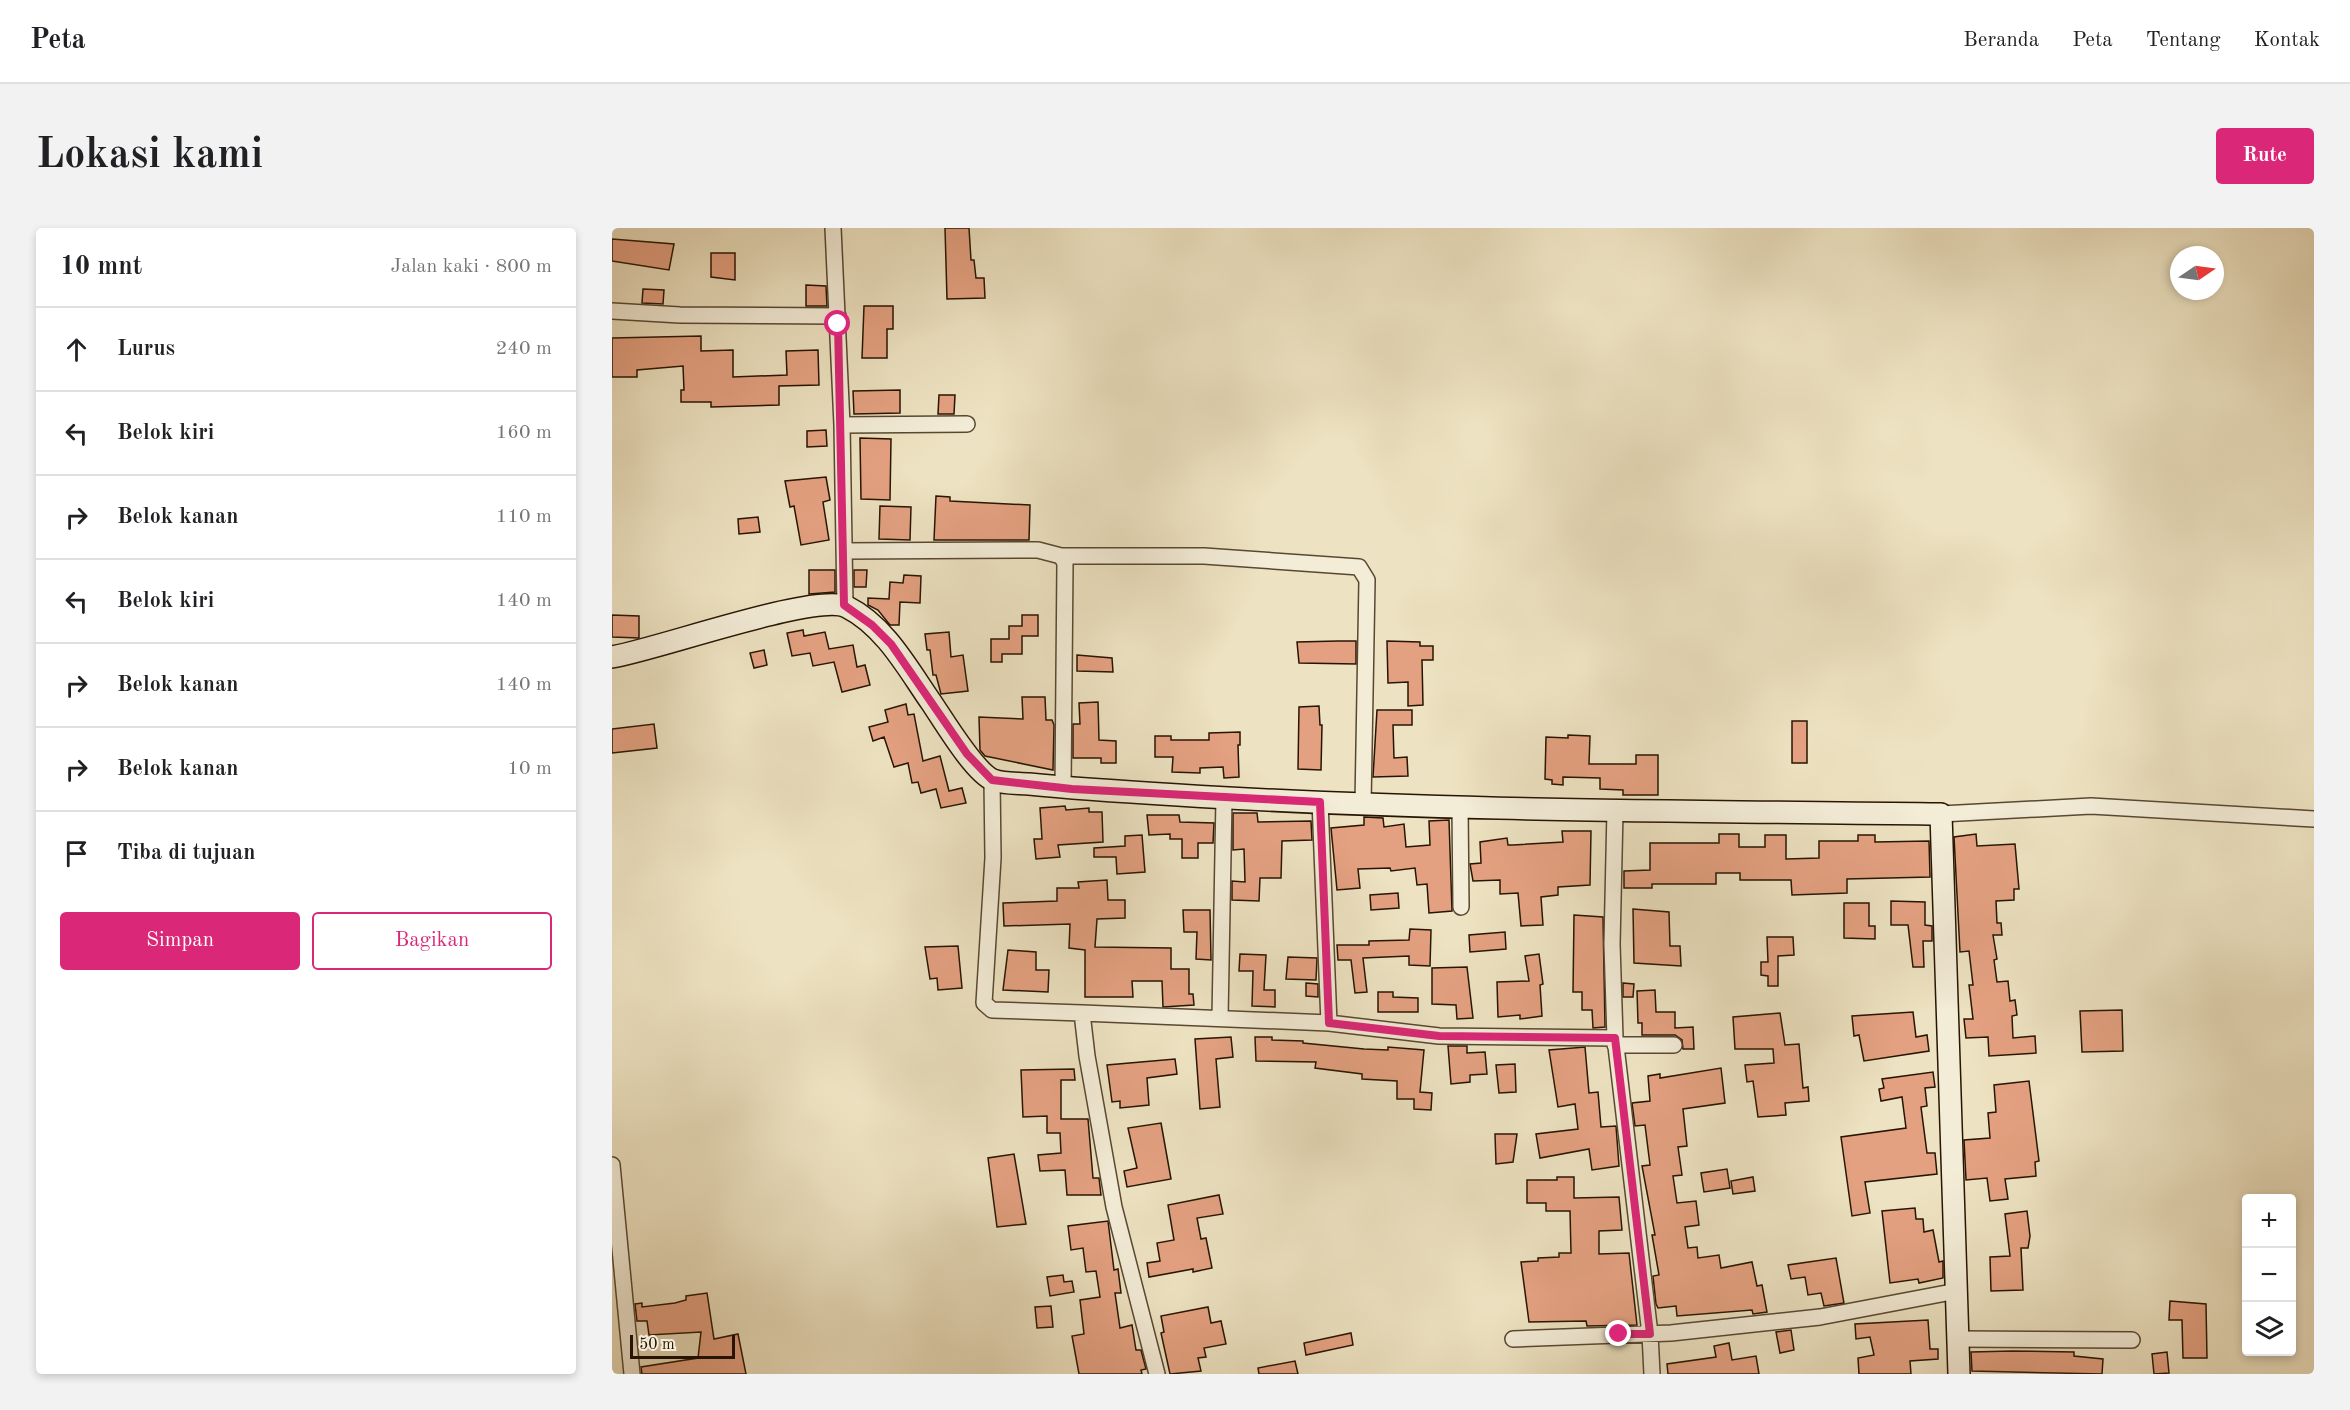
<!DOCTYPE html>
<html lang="id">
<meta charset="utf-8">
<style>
:root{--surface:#fff;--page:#f2f2f2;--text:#202124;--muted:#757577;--line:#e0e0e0;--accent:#db2777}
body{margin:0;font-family:"Old Standard TT",serif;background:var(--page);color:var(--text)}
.controls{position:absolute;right:18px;bottom:18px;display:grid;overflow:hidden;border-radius:6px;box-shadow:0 3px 9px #0003}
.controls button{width:54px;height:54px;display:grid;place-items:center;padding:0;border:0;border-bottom:2px solid var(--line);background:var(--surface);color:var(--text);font:30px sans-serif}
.compass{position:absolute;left:1558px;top:18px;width:54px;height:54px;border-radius:50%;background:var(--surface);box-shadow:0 3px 9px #0003;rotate:77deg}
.scale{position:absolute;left:18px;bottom:15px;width:105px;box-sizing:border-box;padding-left:6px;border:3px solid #271502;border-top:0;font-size:16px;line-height:21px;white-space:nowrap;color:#271502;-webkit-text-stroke:4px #f3ecd7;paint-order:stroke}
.stop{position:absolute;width:18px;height:18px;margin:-14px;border:4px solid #db2777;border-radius:50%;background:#fff}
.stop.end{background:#db2777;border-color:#fff;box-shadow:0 2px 6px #0008}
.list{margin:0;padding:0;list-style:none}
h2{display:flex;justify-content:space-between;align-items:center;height:78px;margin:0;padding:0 24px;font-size:26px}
h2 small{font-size:20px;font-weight:400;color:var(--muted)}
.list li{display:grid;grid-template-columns:39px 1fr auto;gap:18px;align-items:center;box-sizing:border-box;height:84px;padding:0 24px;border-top:2px solid var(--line)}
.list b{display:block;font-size:22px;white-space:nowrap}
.list em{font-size:20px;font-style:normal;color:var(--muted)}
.actions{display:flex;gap:12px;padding:18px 24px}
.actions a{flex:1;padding:14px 0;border:2px solid var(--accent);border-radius:6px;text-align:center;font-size:21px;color:var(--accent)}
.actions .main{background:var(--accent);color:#fff}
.icon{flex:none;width:33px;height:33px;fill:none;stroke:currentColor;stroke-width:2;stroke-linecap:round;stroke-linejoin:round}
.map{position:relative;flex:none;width:1702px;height:1146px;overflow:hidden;border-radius:6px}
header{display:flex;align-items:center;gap:36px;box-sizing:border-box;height:84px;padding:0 30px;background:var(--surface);border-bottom:2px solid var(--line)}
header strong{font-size:28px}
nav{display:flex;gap:33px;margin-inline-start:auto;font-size:21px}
.intro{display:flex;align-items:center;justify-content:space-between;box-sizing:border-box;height:144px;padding:0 36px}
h1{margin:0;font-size:42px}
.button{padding:15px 27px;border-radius:6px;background:var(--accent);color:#fff;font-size:21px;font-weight:700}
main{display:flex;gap:36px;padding:0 36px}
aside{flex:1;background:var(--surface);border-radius:6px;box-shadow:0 3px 9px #0003}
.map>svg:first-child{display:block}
.building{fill:#e4a181;stroke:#271502;stroke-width:1.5}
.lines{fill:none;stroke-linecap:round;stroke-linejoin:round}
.street-casing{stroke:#584832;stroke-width:18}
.secondary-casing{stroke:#271502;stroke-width:24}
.street{stroke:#f3ecd7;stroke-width:15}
.secondary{stroke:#f3ecd7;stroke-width:21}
.route{stroke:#db2777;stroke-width:8}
</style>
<header>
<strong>Peta</strong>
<nav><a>Beranda</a><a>Peta</a><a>Tentang</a><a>Kontak</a></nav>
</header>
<div class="intro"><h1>Lokasi kami</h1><a class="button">Rute</a></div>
<main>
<aside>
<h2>10 mnt<small>Jalan kaki · 800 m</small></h2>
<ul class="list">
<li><svg class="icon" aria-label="ahead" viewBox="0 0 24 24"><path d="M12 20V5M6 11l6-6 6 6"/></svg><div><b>Lurus</b></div><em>240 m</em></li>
<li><svg class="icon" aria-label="left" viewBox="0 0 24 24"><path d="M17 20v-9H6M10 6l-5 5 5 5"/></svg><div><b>Belok kiri</b></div><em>160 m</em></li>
<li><svg class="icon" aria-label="right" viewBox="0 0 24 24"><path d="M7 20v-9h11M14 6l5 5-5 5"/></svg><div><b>Belok kanan</b></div><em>110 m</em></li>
<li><svg class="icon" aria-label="left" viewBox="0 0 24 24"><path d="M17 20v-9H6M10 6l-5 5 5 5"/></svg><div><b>Belok kiri</b></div><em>140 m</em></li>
<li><svg class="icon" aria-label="right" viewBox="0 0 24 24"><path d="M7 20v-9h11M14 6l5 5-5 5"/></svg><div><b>Belok kanan</b></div><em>140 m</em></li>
<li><svg class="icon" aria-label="right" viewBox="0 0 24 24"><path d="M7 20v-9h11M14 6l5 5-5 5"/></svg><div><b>Belok kanan</b></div><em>10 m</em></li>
<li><svg class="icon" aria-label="arrive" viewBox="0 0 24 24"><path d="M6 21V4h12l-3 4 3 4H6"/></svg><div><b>Tiba di tujuan</b></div></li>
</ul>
<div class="actions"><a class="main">Simpan</a><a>Bagikan</a></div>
</aside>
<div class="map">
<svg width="1702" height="1146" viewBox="0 0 1702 1146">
<rect width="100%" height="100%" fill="#ede2c1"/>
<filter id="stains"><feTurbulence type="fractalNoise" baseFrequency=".00333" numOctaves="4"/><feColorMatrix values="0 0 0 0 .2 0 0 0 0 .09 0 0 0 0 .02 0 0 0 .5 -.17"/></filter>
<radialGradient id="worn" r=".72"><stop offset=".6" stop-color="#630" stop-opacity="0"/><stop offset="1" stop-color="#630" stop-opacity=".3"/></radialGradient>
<!-- building -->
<path class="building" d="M333,0H357L359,32H362L364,50H372L373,70L335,71Z
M0,11L62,16L57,42L0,33Z
M99,25H123V52L99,49Z
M194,57L214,58L215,78H194Z
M31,61L52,62L51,76L30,75Z
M252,78H281V101H275V130H250Z
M89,108V123L121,122V149L175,147L174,123L206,122L207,157L167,158V177L99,179V174H69V162H72L71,138L25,142V149H0V110Z
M288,162V185L242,186L241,163Z
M327,167H343L342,186H326Z
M214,202L215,218L195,219V203Z
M248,210L279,211L278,272L249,271Z
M214,249L218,272L211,274L217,312L189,317L182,278L178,279L173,253Z
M324,268L338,269V273L418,277L417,312H322Z
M268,278L299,279L298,312L267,311Z
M146,289L148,304L127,306L126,291Z
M197,342H223V364L197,366Z
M242,342H255L254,359H242Z
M292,347L309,348L308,375L288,374L287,397H278L266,382L256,377V370L277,371L278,354L291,355Z
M0,387L27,388V410L0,409Z
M410,387H426V408H410V426H390V434H379V411H397V398H410Z
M191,402L192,408L213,404L217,421L241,417L245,439L253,437L258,457L230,464L222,434L201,438L198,425L180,428L175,405Z
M337,404L339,429L351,427L356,463L329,466L324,447H321L318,422H315L313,406Z
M726,413H744V436L687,435L685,414Z
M775,413L808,414V418H821V432H810L811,477L796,478V454L776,455Z
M152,422L155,437L142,440L138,425Z
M465,427L500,430L501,444L465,443Z
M410,469H433L434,492H440L442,497L441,542L373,528L368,522L367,489L411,491Z
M486,474L487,512L504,513V535H489V530H461V496H468L467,475Z
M294,476L296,487L302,486L311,533L328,528L337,563L350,560L354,575L329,580L324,561L309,565L306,554L300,555L296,535L282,539L272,509L261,513L257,499L276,494L273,482Z
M707,478L708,497H710L709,542L686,541L687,479Z
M765,482H800V497H781L782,530L795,529L796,548L761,549Z
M1180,493H1195V535H1180Z
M42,496L45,520L0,525V501Z
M628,504V517H626L627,549L612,550L611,539L588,540V545L560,544L561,529H543V508H559V512H597V505Z
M956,507L978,508L977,536H1024V527H1046V567H1011V562L988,561V550L951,549V557L940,556V552L933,551L934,509L956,510Z
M453,578L454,582L477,580V584H490L491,614L446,617L448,629L424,631L422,611H430L428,580Z
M621,585H645L646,594L699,593L700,612L670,613L669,650H648L647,673L620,672V653L633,654L632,621L621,622Z
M535,587H567L568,594L602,595L601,615H586V630H570V611H558V606L537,607Z
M752,589L771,590L772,599L792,596L794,619L818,617L817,593L837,592L840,683L817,685L815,656L805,657L803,640L779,643L778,640L746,641L748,660L725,662L719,600L752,597Z
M950,603H979L978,657L946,659V667L929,669L931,697L909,698L906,665L888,666V652L861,653L858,636L869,635L868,614L895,610L896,617H901L951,614Z
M1107,606H1127V619H1153V607H1174V631L1207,630V613H1246V607H1263V614L1317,613L1318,649L1235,651V665L1180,667L1179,652H1128V645H1104V656H1040V660H1012V643L1038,642V615H1107Z
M1364,606L1365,618L1403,616L1407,661H1402V672L1384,673L1385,695H1389L1390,707H1381L1385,731L1382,732L1385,754L1396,753L1398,773L1403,772L1405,787L1400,788L1401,810L1423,808L1424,825L1377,828L1376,809L1354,810L1352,791H1361L1357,757H1361L1357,723L1348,724L1342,609Z
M530,607L533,644L505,646L504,629H482V620L513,618V608Z
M495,652L496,672H513V690L485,691L483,719L559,720V741H577V766H581L582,777L551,779L550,753H520L521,769H473V722L457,720L458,696L392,698L391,675L445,673V660H467L466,654Z
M786,665L787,680L759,682L758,667Z
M1279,673L1313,674V697L1320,698V713H1311L1312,739H1301L1296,697H1279Z
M1232,675H1257V698H1263V711L1232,710Z
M1021,681L1057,684L1058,718H1068L1069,738L1022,735Z
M571,682H598L599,732L584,731L585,704H572Z
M962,687L991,689L993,799L981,800L980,782H970V764H961Z
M798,701L819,702L818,738L797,737V728L751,730L755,764L743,765L739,732H726L725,717H757V713L797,712Z
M893,704L894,721L858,724L857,707Z
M1155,709H1181L1182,727L1166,728V758H1156V748L1149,747V734H1156Z
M346,718L350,760L326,762L325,750L318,751L313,719Z
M396,722L424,724V742H437L436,764L391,762Z
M628,726L654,727L652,762H663V779L640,778L641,743H627Z
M927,726L931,756L928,757L930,788L908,791V787L886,789L885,754L917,753L913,728Z
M676,729L705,730L704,752L674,751Z
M855,739L861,790L845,791L844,777L820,776V740Z
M694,755L706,756V769L694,768Z
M1011,755L1022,756L1021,769H1011Z
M1043,762L1044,784H1063V800L1081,799L1082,821H1071L1070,812L1063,807H1030V795H1026L1025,763Z
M766,764H781V769L806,770V784H766Z
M1510,782L1511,823L1470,824L1468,783Z
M1301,784L1304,809L1315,807L1317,823L1252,833L1247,807L1242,808L1240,788Z
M1168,785L1173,817L1187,816L1191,860L1196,859L1197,873L1173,875L1174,887L1146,889L1141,853L1135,854L1133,837L1162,835L1161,821H1123L1121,789Z
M619,809L621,829L604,831L608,879L588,881L583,811Z
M643,809H660V812L691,813V815L752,821L776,822V819L812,822L808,864L820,865L819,882L802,881V871H785V853L750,851V846L703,840L704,834L644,833Z
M836,818H855V825L873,824L875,846L858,847V854L839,856Z
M973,819L977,865L986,864L989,899L1004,898L1007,938L980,942L977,921L928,930L924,906L966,901L963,876L946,879L937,822Z
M563,831L565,846L535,850L537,877L508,880V873L500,874L495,837Z
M903,836L904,864L887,865L884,837Z
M1109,840L1113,875L1071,881L1075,918L1066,919L1070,947L1061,948L1065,975L1084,973L1087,997L1073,999L1076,1020L1085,1019L1086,1030L1107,1027L1109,1040L1140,1034L1145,1058L1150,1057L1155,1084L1141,1086L1140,1082L1065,1088L1064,1078L1046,1080L1044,1076L1041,1048L1047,1047L1040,1007H1043L1030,938L1038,937L1033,897L1023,898L1020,875L1038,873L1036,848L1048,846V850Z
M462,841L463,852H449V891H476L481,950H487L489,967H455L453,942L428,943L426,927L449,925L448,905H435V888L411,889L409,842Z
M1321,844L1323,859L1313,860L1315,878L1309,879L1315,925H1323L1325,946L1253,954L1258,985L1240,988L1229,909L1294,900L1290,869L1269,873L1267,861L1272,860L1270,851Z
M1417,853L1427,933L1423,934L1424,948L1393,951L1396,971L1378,973L1375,950L1354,952L1352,912L1378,910L1376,885L1384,884L1382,857Z
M549,895L559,951L515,959L512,943L525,940L516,900Z
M883,906H905L901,934L884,936Z
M402,926L414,996L385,999L376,930Z
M1115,941L1118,960L1092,964L1089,945Z
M945,949H962V970L1007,969L1010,1002L987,1003V1026L1017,1025L1025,1097L975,1098L974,1093L917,1094L909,1034L926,1033V1030L947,1029V1025H959L958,983H934V975H915V952H945Z
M1141,949L1143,963L1121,966L1119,953Z
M607,967L611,986L585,990L589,1011L594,1010L600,1040L581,1044V1041L537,1049L535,1035L548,1033L545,1015L562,1012L556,977Z
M1303,980L1304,991H1311L1312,1004L1321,1002L1327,1034L1331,1033V1050L1307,1055L1306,1051L1278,1055L1270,983Z
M1415,983L1418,1008L1416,1020H1409L1411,1062L1379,1063L1378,1029L1398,1028L1393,986Z
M496,993L502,1042L506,1041L509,1065H503L508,1100L520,1097L524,1122H529L534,1141L529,1142L530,1146H467L460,1108L472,1106L468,1072L488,1069L484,1043L474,1044L471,1020L459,1022L456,998Z
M1224,1030L1232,1075L1212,1078L1209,1065L1196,1067L1193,1049L1179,1051L1176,1037Z
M451,1047L452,1054L460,1053L462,1064L438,1068L435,1049Z
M95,1065L102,1111L126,1106L134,1146H30L29,1139L86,1130L89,1104L37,1107L35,1093H25L23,1076L30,1075V1079L63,1075L74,1072V1068Z
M1558,1073L1594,1076L1595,1130H1571L1570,1092H1557Z
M439,1078L441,1099L425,1100L423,1079Z
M596,1079L599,1095L609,1093L614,1116L592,1120L594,1129L586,1130L589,1143L558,1146L549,1105L552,1104L549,1088Z
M1316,1092L1318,1121H1326V1131L1298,1133L1299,1146H1247L1246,1130L1262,1127L1258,1109L1244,1111L1243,1096Z
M1179,1102L1182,1122L1168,1125L1164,1104Z
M739,1105L741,1117L694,1127L692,1115Z
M1117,1115L1120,1132L1144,1128L1147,1146H1056L1055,1136L1104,1129L1102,1118Z
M1400,1123L1462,1124V1128L1491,1131L1490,1146L1360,1143L1359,1124Z
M1555,1124L1557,1145L1542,1146L1540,1126Z
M683,1133L686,1146H647L646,1140Z"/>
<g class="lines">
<!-- street casing -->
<g class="street-casing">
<path id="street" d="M221,0L230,197L233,377
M0,83L68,87L226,88
M230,197L355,196
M232,323L426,322L449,328L453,335L451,560
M449,328H592L747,339L755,352L751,576
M380,552L381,630L372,775L380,782L470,785
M708,574L717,795
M848,579L849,679
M1003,583L1000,716L1003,810L1038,1106L1040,1146
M1329,586L1479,578L1702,591
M608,790L612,570
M1003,817H1062
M0,937L20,1146
M901,1111L1059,1105L1208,1089L1345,1063
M1347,1111L1520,1112
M545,1146L502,979L475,828L470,785L717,795L827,808L1003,810"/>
</g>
<!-- secondary casing -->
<g class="secondary-casing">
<path id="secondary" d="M0,429C44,422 205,364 235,379C273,398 296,441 319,474C332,493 362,544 381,552C391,556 406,555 417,556C466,561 516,564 566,567C820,583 1074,583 1329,586L1347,1146"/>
</g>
<!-- street -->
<use href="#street" class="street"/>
<!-- secondary -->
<use href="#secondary" class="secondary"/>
</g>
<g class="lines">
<!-- route -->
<path class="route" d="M226,96L232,377L260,397L279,416L355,526L380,552L460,561L708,574L717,795L827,808L1003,810L1038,1106H1007"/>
</g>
<rect width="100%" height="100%" filter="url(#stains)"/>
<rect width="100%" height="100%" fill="url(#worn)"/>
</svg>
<div class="controls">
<button>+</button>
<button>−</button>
<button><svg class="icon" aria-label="layers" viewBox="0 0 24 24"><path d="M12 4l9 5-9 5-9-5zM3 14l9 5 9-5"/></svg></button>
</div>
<svg class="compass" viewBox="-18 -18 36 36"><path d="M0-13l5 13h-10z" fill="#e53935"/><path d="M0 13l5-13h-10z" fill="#757577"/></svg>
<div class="scale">50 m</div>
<div class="stop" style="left:226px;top:96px"></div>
<div class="stop end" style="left:1007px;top:1106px"></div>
</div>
</main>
